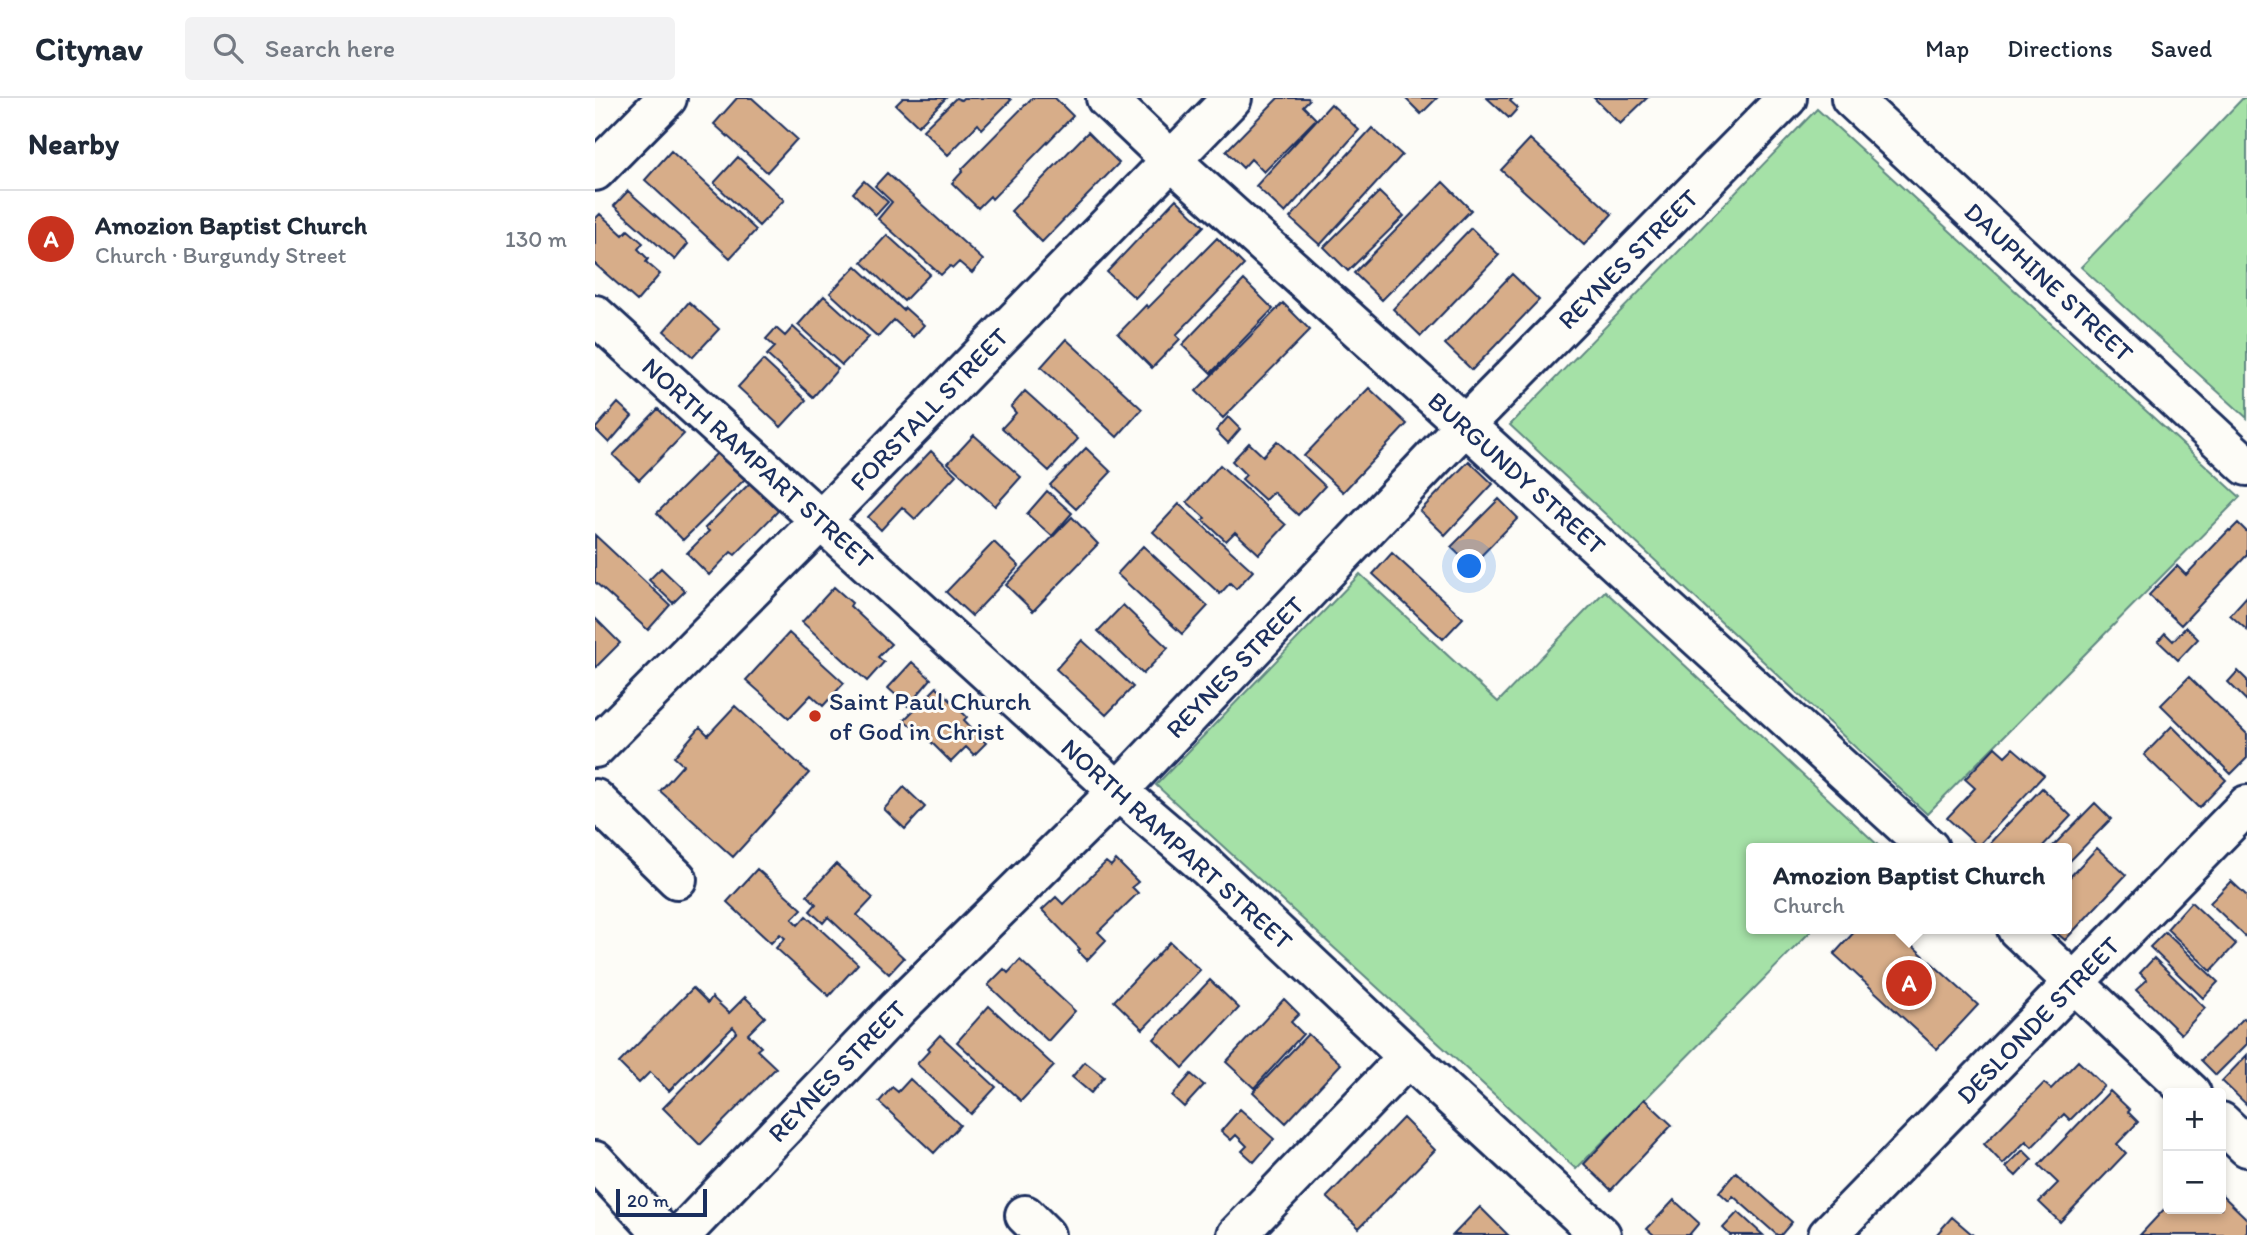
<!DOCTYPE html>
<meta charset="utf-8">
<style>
:root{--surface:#fff;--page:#f2f2f3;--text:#1f2937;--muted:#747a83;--line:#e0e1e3;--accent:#c8321e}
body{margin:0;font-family:Itim,sans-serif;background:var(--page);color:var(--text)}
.controls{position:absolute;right:21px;bottom:21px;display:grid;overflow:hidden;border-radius:7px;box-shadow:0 4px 10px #0003}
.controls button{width:63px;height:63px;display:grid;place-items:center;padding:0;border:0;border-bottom:2px solid var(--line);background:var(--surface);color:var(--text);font:35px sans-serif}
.scale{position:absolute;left:21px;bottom:18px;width:91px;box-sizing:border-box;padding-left:7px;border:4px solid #1b2f5e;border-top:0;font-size:19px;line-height:24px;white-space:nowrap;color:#1b2f5e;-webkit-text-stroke:5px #fdfcf7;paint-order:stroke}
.you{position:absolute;left:875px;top:469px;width:24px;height:24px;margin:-18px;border:5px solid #fff;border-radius:50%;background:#1a73e8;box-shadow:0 0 0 10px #1a73e833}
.badge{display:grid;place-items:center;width:46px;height:46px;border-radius:50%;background:var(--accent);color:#fff;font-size:23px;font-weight:700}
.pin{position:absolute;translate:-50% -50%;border:4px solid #fff;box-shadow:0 2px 7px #0006}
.popup{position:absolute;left:1151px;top:745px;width:326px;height:91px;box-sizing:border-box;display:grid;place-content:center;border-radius:7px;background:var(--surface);filter:drop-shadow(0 2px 5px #0005);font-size:23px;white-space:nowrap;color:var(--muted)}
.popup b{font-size:26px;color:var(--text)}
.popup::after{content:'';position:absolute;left:50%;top:100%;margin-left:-14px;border:14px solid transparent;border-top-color:var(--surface)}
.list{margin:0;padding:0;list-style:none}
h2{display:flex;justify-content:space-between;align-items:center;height:91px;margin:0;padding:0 28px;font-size:30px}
h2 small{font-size:23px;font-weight:400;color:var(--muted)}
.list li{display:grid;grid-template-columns:46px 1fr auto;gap:21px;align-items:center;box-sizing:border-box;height:98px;padding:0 28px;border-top:2px solid var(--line)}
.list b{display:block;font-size:26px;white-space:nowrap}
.list p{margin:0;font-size:23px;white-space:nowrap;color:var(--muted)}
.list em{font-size:23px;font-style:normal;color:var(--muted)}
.icon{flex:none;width:38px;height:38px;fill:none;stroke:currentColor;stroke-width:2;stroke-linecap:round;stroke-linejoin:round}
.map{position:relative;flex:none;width:1652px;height:1137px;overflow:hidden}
header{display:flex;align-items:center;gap:42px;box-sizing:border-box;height:98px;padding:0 35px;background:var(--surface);border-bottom:2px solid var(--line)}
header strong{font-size:33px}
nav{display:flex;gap:38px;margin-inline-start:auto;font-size:24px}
.search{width:490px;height:63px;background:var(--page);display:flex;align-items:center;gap:18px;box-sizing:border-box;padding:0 24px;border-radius:7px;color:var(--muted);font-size:26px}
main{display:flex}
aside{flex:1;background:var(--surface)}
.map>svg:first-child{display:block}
.green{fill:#a5e1a7;stroke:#608882;stroke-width:2}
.building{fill:#d7ad89;stroke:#1b2f5e;stroke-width:2}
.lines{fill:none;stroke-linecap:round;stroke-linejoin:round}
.minor-casing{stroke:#1b2f5e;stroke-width:44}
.major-casing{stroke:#1b2f5e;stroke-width:44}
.minor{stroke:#fdfcf7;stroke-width:38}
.major{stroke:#fdfcf7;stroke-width:38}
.poi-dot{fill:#c8321e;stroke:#fdfcf7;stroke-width:2.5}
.labels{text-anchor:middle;stroke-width:6;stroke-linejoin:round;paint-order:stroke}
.street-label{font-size:26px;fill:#1b2f5e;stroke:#fdfcf7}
.poi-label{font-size:26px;fill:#1b2f5e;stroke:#fdfcf7;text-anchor:start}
</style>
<header>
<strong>Citynav</strong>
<div class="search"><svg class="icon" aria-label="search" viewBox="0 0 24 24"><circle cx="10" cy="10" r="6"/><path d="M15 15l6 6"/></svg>Search here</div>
<nav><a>Map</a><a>Directions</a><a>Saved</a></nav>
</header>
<main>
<aside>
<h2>Nearby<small></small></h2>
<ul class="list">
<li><span class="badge">A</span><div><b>Amozion Baptist Church</b><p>Church · Burgundy Street</p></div><em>130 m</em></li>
</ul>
</aside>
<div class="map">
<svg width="1652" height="1137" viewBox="0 0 1652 1137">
<rect width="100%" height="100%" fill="#fdfcf7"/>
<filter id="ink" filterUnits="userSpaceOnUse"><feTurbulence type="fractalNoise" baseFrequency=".0143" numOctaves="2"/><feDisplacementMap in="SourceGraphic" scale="14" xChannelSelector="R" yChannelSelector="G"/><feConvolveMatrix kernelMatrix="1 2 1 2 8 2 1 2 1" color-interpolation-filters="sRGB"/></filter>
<g filter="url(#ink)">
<!-- green -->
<path class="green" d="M1648,0H1652V320L1486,169Z
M1222,11L1645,399L1332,716L915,327Z
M765,476L903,604L1010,493L1286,750H1156V831H1218L981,1071L561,687Z"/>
<!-- building -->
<path class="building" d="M142,0H157L202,41L172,74L119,26Z
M308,0H351L323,28L301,7Z
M361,0L366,2L368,0H414L416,2L387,31L383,26L353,57L328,32Z
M437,0H460L478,18L397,101L395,98L383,110L357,85L368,73L367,71Z
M683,0H713L714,2L708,8L721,21L669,74L656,61L648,70L631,53Z
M810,0H842L826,16Z
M892,0H918L915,3L923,10L914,20Z
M999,0H1052L1025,26Z
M736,6L764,32L690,115L661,88Z
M777,30L807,57L725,147L695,120Z
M493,34L524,65L447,144L416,113Z
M935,41L1017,116L989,147L906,72Z
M76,53L161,132L135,160L50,82Z
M143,59L189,102L164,128L119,85Z
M292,75L388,162L377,175L364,164L358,170L355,168L346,177L283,121L297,104L280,88Z
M269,83L293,104L281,117L258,95Z
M848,84L876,112L787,202L759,175Z
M33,93L93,146L80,162L19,108Z
M784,94L809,118L753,173L729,149Z
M581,101L609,128L540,200L512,174Z
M5,116L28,137L33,132L48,145L43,151L53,161L51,164L65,176L42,203L0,166V121Z
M876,130L904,157L826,238L798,211Z
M292,137L335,176L309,203L267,164Z
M622,140L649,167L581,237L585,241L557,270L523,236L551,207L553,210Z
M261,168L308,212L310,210L329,227L318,239L299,222L283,239L235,195Z
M917,176L944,202L877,272L850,246Z
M649,182L678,211L616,275L587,247Z
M229,198L274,239L247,267L203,227Z
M94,204L124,231L98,259L69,233Z
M688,205L715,232L628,320L601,293Z
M198,229L243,271L218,299L172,257L180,249L171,241L181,230L190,238Z
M471,241L547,311L522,339L446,269Z
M168,262L211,302L186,329L143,289Z
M774,290L812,326L748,394L709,358Z
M430,293L483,341L454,373L407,330L421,315L416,309Z
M23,305L37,318L14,345L0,331Z
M63,311L89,336L44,382L18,357Z
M633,319L645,331L633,345L621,333Z
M379,337L426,379L400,408L353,365Z
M682,343L730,388L703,417L678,394L670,402L647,381L651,377L637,363L654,345L668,358Z
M491,350L516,374L481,411L455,387Z
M336,353L361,377L320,421L307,409L286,432L273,419Z
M123,354L150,381L88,442L62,415Z
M874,363L898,386L850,437L825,413Z
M625,367L691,427L664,456L640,434L631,443L608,422L610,420L592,404Z
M155,385L183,413L140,457L136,454L114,477L92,455L114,433L110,430Z
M452,393L477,415L457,438L432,416Z
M904,401L923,420L876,468L856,449Z
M584,406L658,473L641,491L635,485L625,496L558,434Z
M477,419L503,446L438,513L411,487Z
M1643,425L1652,434V457L1586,527L1554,497L1582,468L1591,477L1634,432L1635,433Z
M0,437L75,507L53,532L0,484Z
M399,444L424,468L377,518L351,494Z
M548,448L613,508L587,536L522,476Z
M797,455L868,520L848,541L778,476Z
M66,470L90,493L78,505L54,482Z
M239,489L257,505L255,508L296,546L283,559L289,564L272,583L207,524Z
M1652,498V532L1635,517Z
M528,507L573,550L548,576L503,533Z
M0,520L25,545L0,570Z
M1591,529L1603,541L1583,562L1563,543L1570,535L1578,543Z
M194,535L249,585L228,608L216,597L194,620L151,582Z
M487,542L538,589L511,617L461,571Z
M317,564L336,581L313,608L293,590Z
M1643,573L1652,582V603L1633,584Z
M1594,579L1652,636V660L1636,676L1566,607Z
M342,589L372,619L369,622L391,645L379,657L371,649L356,664L318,626L316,628L309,622Z
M140,608L214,675L138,759L65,693L88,667L79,659L105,629L113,637Z
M1577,628L1631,682L1604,710L1549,657Z
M1400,649L1410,658L1418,650L1449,677L1383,748L1352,720L1380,690L1370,681Z
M309,689L330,709L310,731L289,711Z
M1447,690L1476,718L1446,750H1390Z
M1500,705L1516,721L1472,766V750H1456Z
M1502,750L1531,777L1470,842L1457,831H1472V782Z
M521,762L543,784L537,789L543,795L503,834L511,842L492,862L483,853L485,851L447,812L461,799L468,806L511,764L516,768Z
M241,766L278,800L262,817L309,860L294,876L233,819L228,825L215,813L221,806L212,797Z
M162,771L207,811L197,821L203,827L211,818L263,866L234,898L181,850L190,840L185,836L176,845L132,804Z
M1636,783L1652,798V840L1615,805Z
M1596,804L1641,846L1616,873L1572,831Z
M1262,831H1299L1383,907L1342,951L1239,856Z
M1570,834L1623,884L1608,900L1555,849Z
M575,844L605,872L548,931L519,903Z
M1559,860L1610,910L1586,936L1541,892L1552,882L1545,875Z
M425,862L480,913L453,943L393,887L409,871L413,875Z
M615,882L644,910L588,970L559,941Z
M98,890L113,905L117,899L134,915L150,899L170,919L153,936L166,949L162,952L181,970L105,1047L68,1010L142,934L138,929L74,993L55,974L44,985L24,965Z
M689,901L704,916L696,924L708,936L659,990L631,964Z
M394,908L459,968L426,1003L362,944Z
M1649,920L1652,923V946L1621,977L1606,962Z
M713,936L746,966L691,1025L658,994Z
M345,937L401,989L376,1016L322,966L335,952L333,950Z
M1652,957V1007L1627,983Z
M1483,963L1509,988L1475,1022L1469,1016L1437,1049L1431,1043L1408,1066L1389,1046L1449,985L1456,991Z
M490,964L509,979L496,995L477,979Z
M596,976L609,987L589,1009L577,998Z
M315,981L365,1027L339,1055L284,1004L297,989L303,994Z
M1515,993L1535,1012L1533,1014L1543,1024L1522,1046L1531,1055L1465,1124L1444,1104L1463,1085L1444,1067Z
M1049,1001L1077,1027L1016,1092L989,1066Z
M645,1011L679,1041L659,1064L647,1053L652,1048L641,1037L636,1042L626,1033Z
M808,1020L840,1052L764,1130L732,1099Z
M1428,1052L1437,1061L1421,1078L1411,1069Z
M1141,1074L1197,1124L1186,1137H1182L1138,1098L1134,1103L1124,1094Z
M1626,1096L1652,1121V1133L1649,1137H1545L1573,1107V1111H1626Z
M1079,1102L1104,1125L1094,1137H1059L1052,1131Z
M885,1109L913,1137H858Z
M1143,1114L1168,1137H1135L1128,1130Z
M1357,1119L1378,1137H1341Z"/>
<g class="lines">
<!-- minor casing -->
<g class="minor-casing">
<path id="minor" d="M511,0L576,62L870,327L1334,750
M1256,0L1652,368
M0,73L72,0
M0,217L523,693L612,769L813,959L1006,1137
M0,650L226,422L637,0
M0,701L82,781
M1422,831L1596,995
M1626,1024L1652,1049
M430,1117L450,1137
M86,1137L302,911L523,693L870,327L1192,0
M642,1137L813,959
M1233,1137L1652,707"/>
</g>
<!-- major casing -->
<g class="major-casing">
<path id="major" d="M0,1063L69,1137"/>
</g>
<!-- minor -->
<use href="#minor" class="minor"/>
<!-- major -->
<use href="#major" class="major"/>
</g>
</g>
<!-- markers -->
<circle class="poi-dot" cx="220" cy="618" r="7"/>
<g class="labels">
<!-- street labels -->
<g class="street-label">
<text transform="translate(1033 161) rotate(-45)" y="9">REYNES STREET</text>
<text transform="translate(1454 184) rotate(43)" y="9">DAUPHINE STREET</text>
<text transform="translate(334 311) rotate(-46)" y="9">FORSTALL STREET</text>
<text transform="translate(163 365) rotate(42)" y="9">NORTH RAMPART STREET</text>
<text transform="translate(922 375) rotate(42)" y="9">BURGUNDY STREET</text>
<text transform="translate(640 569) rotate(-46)" y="9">REYNES STREET</text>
<text transform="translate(582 746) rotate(42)" y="9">NORTH RAMPART STREET</text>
<text transform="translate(1443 922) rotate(-46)" y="9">DESLONDE STREET</text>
<text transform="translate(242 973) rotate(-46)" y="9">REYNES STREET</text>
</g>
<!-- poi labels -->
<g class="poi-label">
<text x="234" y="612">Saint Paul Church<tspan x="234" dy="30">of God in Christ</tspan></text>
</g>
</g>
</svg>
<div class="controls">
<button>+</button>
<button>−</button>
</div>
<div class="scale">20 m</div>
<div class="you"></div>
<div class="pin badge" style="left:1314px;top:885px">A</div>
<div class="popup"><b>Amozion Baptist Church</b>Church</div>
</div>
</main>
